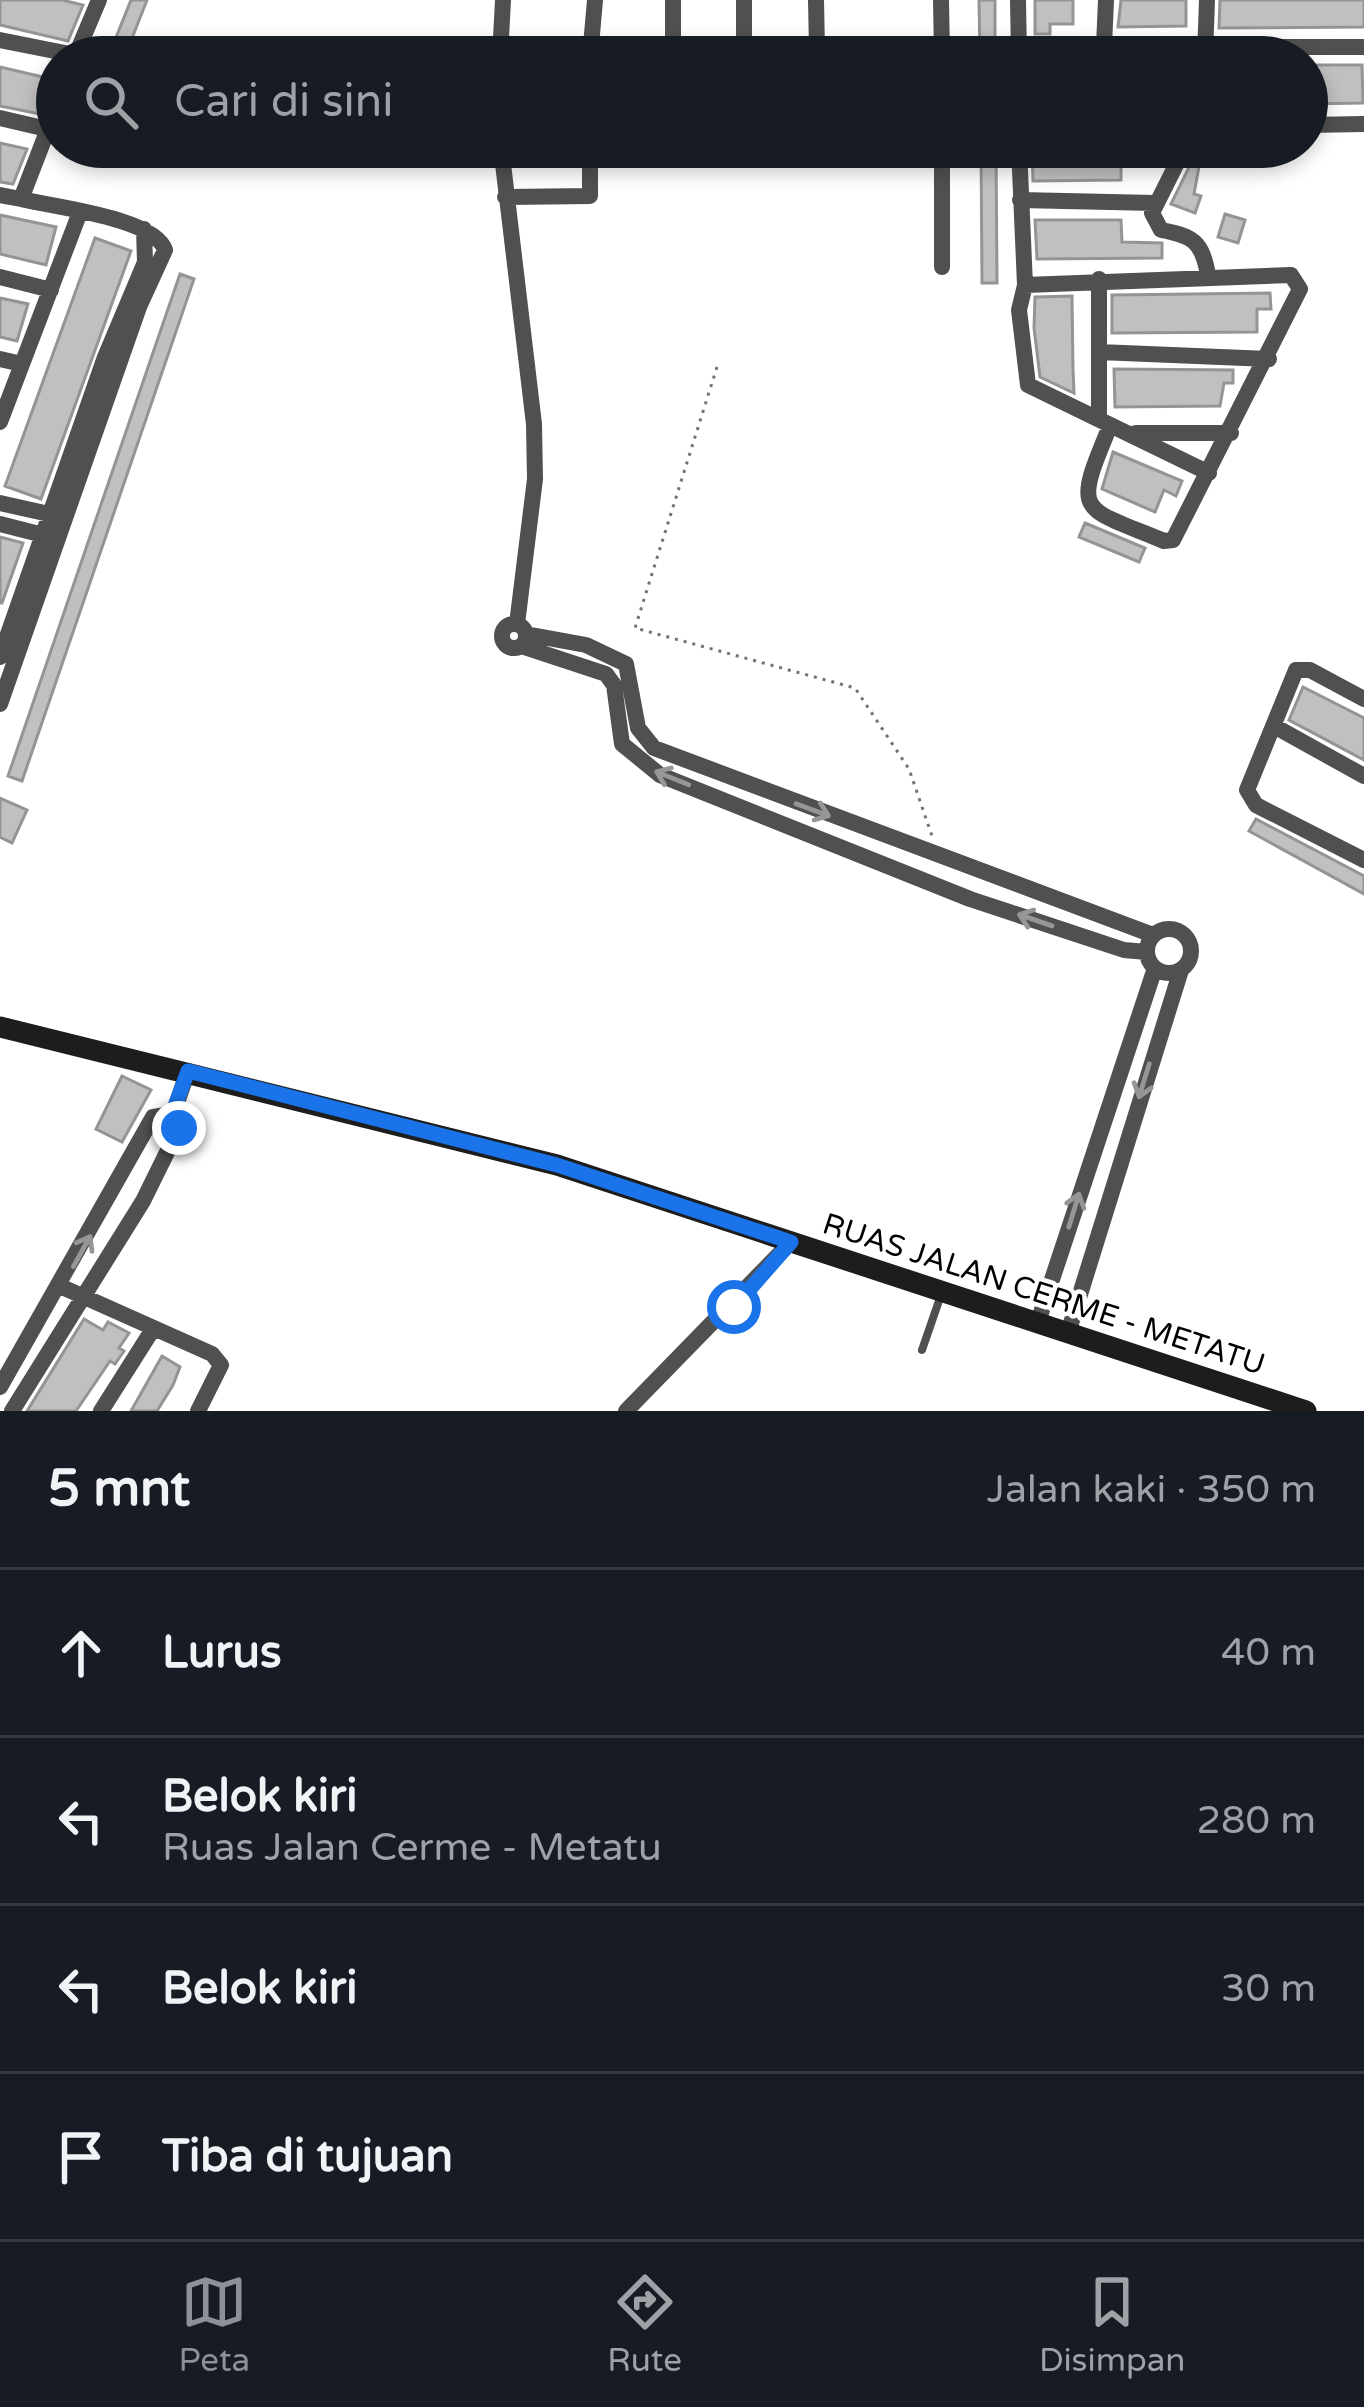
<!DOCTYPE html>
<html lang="id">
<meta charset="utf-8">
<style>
:root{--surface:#171b24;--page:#20242c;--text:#f1f3f6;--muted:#9ea1a6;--line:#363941;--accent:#8c9099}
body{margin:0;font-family:"Varela Round",sans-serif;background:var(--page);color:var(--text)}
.stop{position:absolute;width:36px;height:36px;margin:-27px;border:9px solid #1a73e8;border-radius:50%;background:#fff}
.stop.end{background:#1a73e8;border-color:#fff;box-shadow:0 3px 12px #0008}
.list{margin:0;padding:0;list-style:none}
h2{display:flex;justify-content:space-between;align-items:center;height:156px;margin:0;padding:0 48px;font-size:51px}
h2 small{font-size:39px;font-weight:400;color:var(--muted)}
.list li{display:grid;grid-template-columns:78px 1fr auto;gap:36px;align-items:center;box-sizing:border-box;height:168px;padding:0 48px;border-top:3px solid var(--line)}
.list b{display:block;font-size:45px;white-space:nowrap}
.list p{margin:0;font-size:39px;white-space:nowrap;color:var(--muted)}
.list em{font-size:39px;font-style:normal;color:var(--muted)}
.icon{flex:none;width:66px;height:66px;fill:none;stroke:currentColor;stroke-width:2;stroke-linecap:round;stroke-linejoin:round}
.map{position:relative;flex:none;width:1364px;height:1411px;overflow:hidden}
.search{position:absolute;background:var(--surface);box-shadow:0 6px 18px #0003;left:36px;right:36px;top:36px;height:132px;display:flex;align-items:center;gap:30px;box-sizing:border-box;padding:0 42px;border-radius:66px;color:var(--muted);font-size:45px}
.sheet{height:828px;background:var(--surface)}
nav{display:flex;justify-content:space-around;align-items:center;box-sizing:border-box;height:168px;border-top:3px solid var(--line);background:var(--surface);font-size:33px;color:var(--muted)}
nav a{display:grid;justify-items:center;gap:6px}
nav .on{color:var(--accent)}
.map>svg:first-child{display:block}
.building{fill:#c0c0c0;stroke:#949494;stroke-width:3}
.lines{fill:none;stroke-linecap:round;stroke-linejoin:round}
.path{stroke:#727272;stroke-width:3;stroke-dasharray:3 6;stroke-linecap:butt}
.lane{stroke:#505050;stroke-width:8}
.street{stroke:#505050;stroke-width:16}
.secondary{stroke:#1d1d1d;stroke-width:21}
.oneway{stroke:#969696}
.route{stroke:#1a73e8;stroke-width:15}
.labels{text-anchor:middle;stroke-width:9;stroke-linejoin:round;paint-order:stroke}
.street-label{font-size:30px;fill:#000;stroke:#fff}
</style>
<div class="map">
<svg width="1364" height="1411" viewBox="0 0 1364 1411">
<rect width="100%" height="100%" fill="#fff"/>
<!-- building -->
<path class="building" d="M0,0H62L83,5L68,41L0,25Z
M131,0H147L125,56L111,50Z
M979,0H995V57H980Z
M1035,0H1073V24H1050V34H1035Z
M1121,0H1186V26L1118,27Z
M1220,0H1364V27L1219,28Z
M1307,65H1362L1363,103L1307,104Z
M0,67L56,80L40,114L0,106Z
M0,143L27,149L13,184L0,182Z
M981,147H996L997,283H982Z
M1032,147H1121V180L1033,181Z
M1246,147H1293V158L1242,159Z
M1193,159L1200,161L1194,194L1201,196L1195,213L1171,204Z
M1225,214L1245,220L1238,243L1218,237Z
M0,215L56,227L46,265L0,254Z
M1035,220H1121L1122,242L1162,243V258L1037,259Z
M95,238L131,251L41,499L5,486Z
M180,274L194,279L22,781L8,776Z
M1270,293L1271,309H1257V332L1112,333V295Z
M1072,296L1073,370L1074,393L1040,377L1034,328L1035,297Z
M0,298L28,304L17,341L0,337Z
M1114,369L1233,370V383H1224L1220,406L1115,407Z
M1113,452L1182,481L1176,496L1164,490L1155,512L1102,489Z
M1085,523L1145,548L1139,562L1079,537Z
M0,537L23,543L2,603H0Z
M1303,687L1364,718V760L1289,720Z
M0,798L27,810L12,843L0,837Z
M1256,819L1364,876V894L1249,831Z
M122,1076L151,1090L122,1142L96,1129Z
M84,1319L103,1330L108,1322L129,1333L119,1348L124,1351L115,1364L110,1361L76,1411H27Z
M162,1356L180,1367L173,1385L157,1411H131Z"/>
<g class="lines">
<!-- path -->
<path class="path" d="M717,367L635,628L855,688L909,769L932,836"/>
<!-- lane -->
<path class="lane" d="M922,1350L942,1292"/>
<!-- street -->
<path class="street" d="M673,0V52
M744,0V51
M816,0L817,50
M941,0L942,57
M1018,0L1019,56
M0,40L75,55
M1104,46L1106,0
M1020,47H1364
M590,52L942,49
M1205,56L1207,0
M75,57L99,0
M500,57L503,0
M590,57L595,0
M0,118L47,129
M1307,125L1364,124
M501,147L534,424L535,479L517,624
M942,147V267
M1019,147L1025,285L1019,310L1028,385L1209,473
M1185,147L1152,213L1161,230C1193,236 1202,241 1208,275
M0,195L21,199
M505,197L590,196V147
M1020,200L1155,203
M0,277L51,290
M1099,279V416
M1025,285L1291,275L1300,289L1173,540L1164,541C1080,506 1072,516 1110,426
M1099,352L1269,359
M0,359L22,364
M0,422L80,212
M1136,433H1231
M0,503L58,516
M0,524L51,537
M502 636a12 12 0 1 1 24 0a12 12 0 1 1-24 0Z
M526,634L586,645L626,664L638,728L654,748L1153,935
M521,646L606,674L614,685L622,744L660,775L970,899L1124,950L1147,952
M0,657L105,357L145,262L144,229
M1364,699L1310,670H1296L1247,790L1256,805L1364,860
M0,704L139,307L165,250C155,218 54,207 21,199L57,106
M1274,726L1364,776
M1147 951a22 22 0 1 1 44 0a22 22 0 1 1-44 0Z
M62,1287L212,1354L221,1365L198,1411
M1038,1322L1155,968
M1068,1333L1181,970
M0,1387L153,1117L173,1114
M12,1411L143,1201L179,1128L173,1114L188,1071
M101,1411L153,1329
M626,1411L791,1242"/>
<!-- secondary -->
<path class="secondary" d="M0,1027L557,1165L1306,1411"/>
</g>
<!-- one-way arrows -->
<defs><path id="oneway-shaft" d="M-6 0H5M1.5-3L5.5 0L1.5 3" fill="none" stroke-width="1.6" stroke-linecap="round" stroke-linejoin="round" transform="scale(3)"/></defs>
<g class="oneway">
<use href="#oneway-shaft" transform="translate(672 778) rotate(-158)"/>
<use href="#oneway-shaft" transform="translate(813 810) rotate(20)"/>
<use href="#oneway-shaft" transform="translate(1035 920) rotate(-161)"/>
<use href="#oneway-shaft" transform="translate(1144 1081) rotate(107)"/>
<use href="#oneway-shaft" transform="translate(1074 1210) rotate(-73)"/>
<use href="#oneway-shaft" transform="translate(82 1251) rotate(-61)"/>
</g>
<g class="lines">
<!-- route -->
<path class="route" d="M179,1128L172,1114L188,1071L557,1165L791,1242L734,1307"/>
</g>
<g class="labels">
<!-- street labels -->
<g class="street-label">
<text transform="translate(1044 1294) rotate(18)" y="10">RUAS JALAN CERME - METATU</text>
</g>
</g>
</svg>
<div class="stop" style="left:734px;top:1307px"></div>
<div class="stop end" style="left:179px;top:1128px"></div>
<div class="search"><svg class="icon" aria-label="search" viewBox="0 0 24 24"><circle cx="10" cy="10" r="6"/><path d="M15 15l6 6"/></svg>Cari di sini</div>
</div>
<section class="sheet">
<h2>5 mnt<small>Jalan kaki · 350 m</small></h2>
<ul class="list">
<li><svg class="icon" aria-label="ahead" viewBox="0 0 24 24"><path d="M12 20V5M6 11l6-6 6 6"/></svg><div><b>Lurus</b></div><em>40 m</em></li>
<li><svg class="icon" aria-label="left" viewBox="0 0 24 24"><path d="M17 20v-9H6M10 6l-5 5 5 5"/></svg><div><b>Belok kiri</b><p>Ruas Jalan Cerme - Metatu</p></div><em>280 m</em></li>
<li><svg class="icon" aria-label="left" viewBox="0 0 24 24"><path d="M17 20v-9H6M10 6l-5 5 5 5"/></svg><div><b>Belok kiri</b></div><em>30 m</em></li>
<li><svg class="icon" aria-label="arrive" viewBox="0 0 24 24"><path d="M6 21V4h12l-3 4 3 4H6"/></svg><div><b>Tiba di tujuan</b></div></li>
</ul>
</section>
<nav>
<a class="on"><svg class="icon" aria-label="map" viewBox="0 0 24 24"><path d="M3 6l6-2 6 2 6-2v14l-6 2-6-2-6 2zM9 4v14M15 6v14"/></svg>Peta</a>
<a><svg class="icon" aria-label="directions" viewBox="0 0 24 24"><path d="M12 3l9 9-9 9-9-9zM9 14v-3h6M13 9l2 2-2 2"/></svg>Rute</a>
<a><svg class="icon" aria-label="saved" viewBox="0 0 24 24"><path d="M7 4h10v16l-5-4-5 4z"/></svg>Disimpan</a>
</nav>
